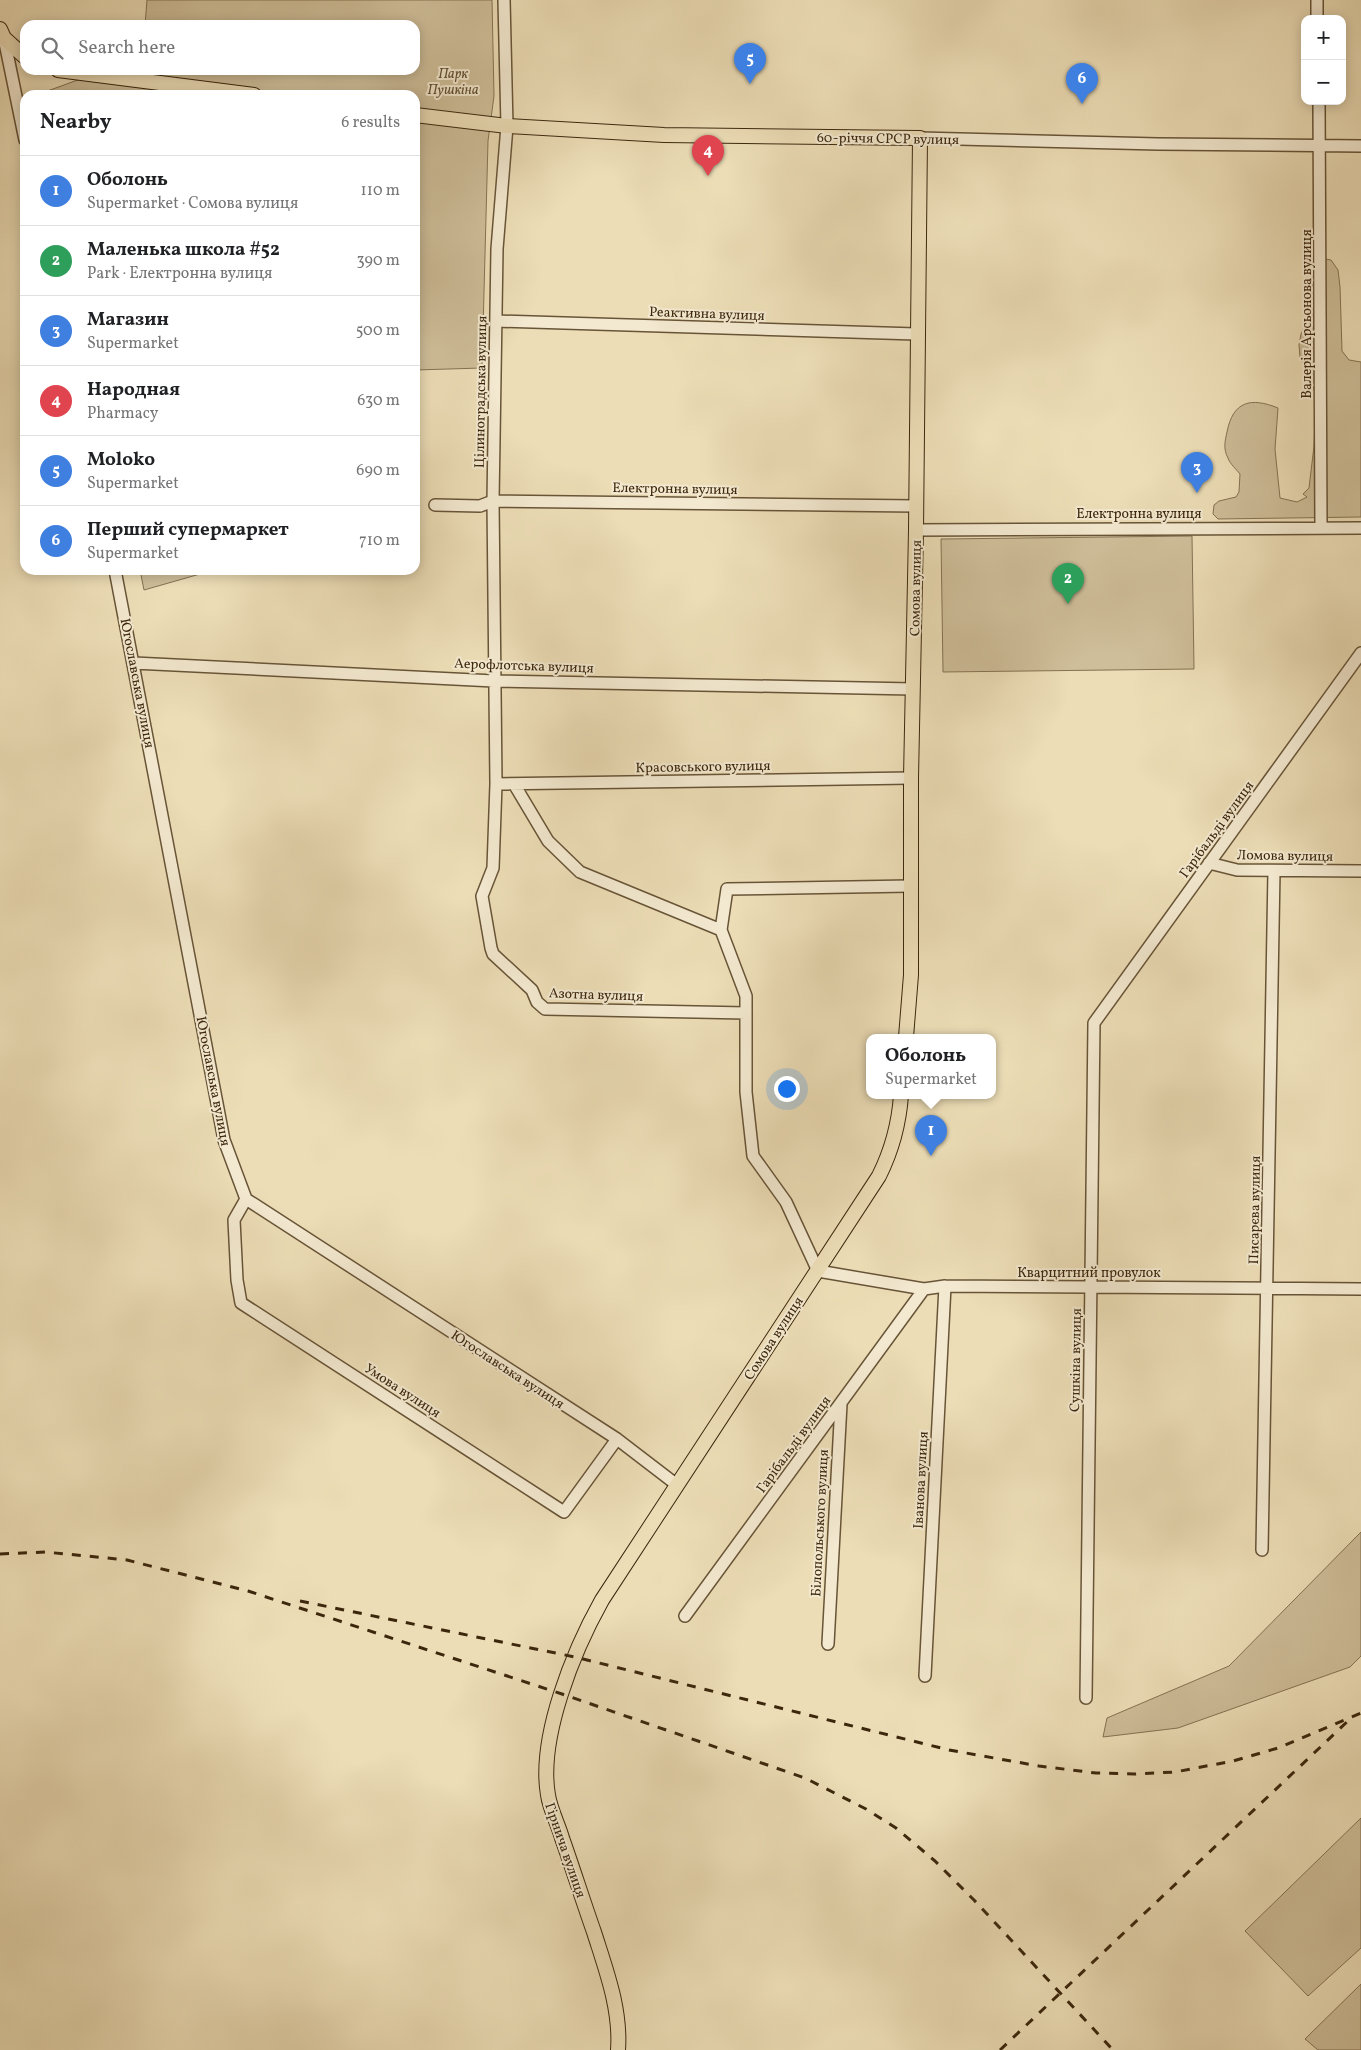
<!DOCTYPE html>
<meta charset="utf-8">
<style>
:root{--surface:#fff;--page:#f2f2f2;--text:#202124;--muted:#757577;--line:#e0e0e0;--accent:#ea580c}
body{margin:0;font-family:Vollkorn,serif;background:var(--page);color:var(--text)}
.controls{position:absolute;right:15px;top:15px;display:grid;overflow:hidden;border-radius:10px;box-shadow:0 2px 12px #0003}
.controls button{width:45px;height:45px;display:grid;place-items:center;padding:0;border:0;border-bottom:1px solid var(--line);background:var(--surface);color:var(--text);font:25px sans-serif}
.you{position:absolute;left:786px;top:1088px;width:18px;height:18px;margin:-12px;border:4px solid #fff;border-radius:50%;background:#1a73e8;box-shadow:0 0 0 8px #1a73e833}
.badge{display:grid;place-items:center;width:32px;height:32px;border-radius:50%;background:var(--accent);color:#fff;font-size:16px;font-weight:700}
.pin{position:absolute;translate:-50% -41px;filter:drop-shadow(0 1px 2px #0008)}
.pin::after{content:'';position:absolute;top:26px;width:18px;height:15px;background:inherit;clip-path:polygon(0 0,100% 0,50% 100%)}
.popup{position:absolute;left:866px;top:1034px;width:130px;height:65px;box-sizing:border-box;display:grid;place-content:center;border-radius:10px;background:var(--surface);filter:drop-shadow(0 1px 4px #0005);font-size:16px;white-space:nowrap;color:var(--muted)}
.popup b{font-size:19px;color:var(--text)}
.popup::after{content:'';position:absolute;left:50%;top:100%;margin-left:-10px;border:10px solid transparent;border-top-color:var(--surface)}
.list{margin:0;padding:0;list-style:none}
h2{display:flex;justify-content:space-between;align-items:center;height:65px;margin:0;padding:0 20px;font-size:21px}
h2 small{font-size:16px;font-weight:400;color:var(--muted)}
.list li{display:grid;grid-template-columns:32px 1fr auto;gap:15px;align-items:center;box-sizing:border-box;height:70px;padding:0 20px;border-top:1px solid var(--line)}
.list b{display:block;font-size:19px;white-space:nowrap}
.list p{margin:0;font-size:16px;white-space:nowrap;color:var(--muted)}
.list em{font-size:16px;font-style:normal;color:var(--muted)}
.icon{flex:none;width:28px;height:28px;fill:none;stroke:currentColor;stroke-width:2;stroke-linecap:round;stroke-linejoin:round}
.map{position:relative;flex:none;width:1361px;height:2050px;overflow:hidden}
.search{position:absolute;background:var(--surface);box-shadow:0 2px 12px #0003;left:20px;top:20px;width:400px;height:55px;display:flex;align-items:center;gap:12px;box-sizing:border-box;padding:0 18px;border-radius:15px;color:var(--muted);font-size:19px}
.panel{position:absolute;background:var(--surface);box-shadow:0 2px 12px #0003;left:20px;top:90px;width:400px;height:485px;border-radius:15px}
.map>svg:first-child{display:block}
.green{fill:#cebe99;stroke:#857253}
.lines{fill:none;stroke-linecap:round;stroke-linejoin:round}
.minor-casing{stroke:#685437;stroke-width:14}
.major-casing{stroke:#3c270d;stroke-width:16}
.minor{stroke:#f3e9d0;stroke-width:11}
.major{stroke:#ecddb6;stroke-width:14}
.rail{stroke:#3c270d;stroke-width:3;stroke-dasharray:9 9;stroke-linecap:butt}
.labels{text-anchor:middle;stroke-width:4;stroke-linejoin:round;paint-order:stroke}
.park-label{font-size:14px;font-style:italic;fill:#604d30;stroke:#f3e9d0}
.street-label{font-size:14px;fill:#3c270d;stroke:#f3e9d0}
</style>
<div class="map">
<svg width="1361" height="2050" viewBox="0 0 1361 2050">
<rect width="100%" height="100%" fill="#ecddb6"/>
<filter id="stains"><feTurbulence type="fractalNoise" baseFrequency=".004" numOctaves="4"/><feColorMatrix values="0 0 0 0 .2 0 0 0 0 .09 0 0 0 0 .02 0 0 0 .5 -.17"/></filter>
<radialGradient id="worn" r=".72"><stop offset=".6" stop-color="#630" stop-opacity="0"/><stop offset="1" stop-color="#630" stop-opacity=".3"/></radialGradient>
<!-- green -->
<path class="green" d="M147,0H492L494,96L488,141L482,368L415,370V95H42V93L105,70H415V25H145Z
M1325,259L1331,260L1338,270L1340,287L1342,351L1349,360L1361,362V517L1218,519L1213,514L1214,505L1219,501L1236,497L1239,492L1240,474C1236,469 1230,464 1228,458C1223,449 1225,441 1227,432C1233,401 1251,397 1278,408L1275,449L1280,498L1297,502L1307,497L1303,494L1309,488L1314,446L1316,397L1311,379L1300,357L1299,345L1301,334L1309,318L1315,264Z
M1192,536L1194,669L943,672L941,539Z
M140,570H214L144,590Z
M1361,1532V1656L1350,1667L1178,1728L1103,1737L1107,1718L1229,1666Z
M1361,1818V1948L1308,1996L1245,1931Z
M1361,1984V2050H1318L1305,2039Z"/>
<g class="lines">
<!-- minor casing -->
<g class="minor-casing">
<path id="minor" d="M504,0L507,126L497,249L493,501L496,784L493,868L482,896L491,948L493,954L532,990L537,1002L545,1009L746,1013
M1317,0V19
M4,38L25,140
M1319,101L1321,527
M920,138L1158,144L1361,146
M497,321L916,334
M435,505L480,506L493,501L916,506
M916,530L1361,528
M115,570L224,1140L246,1199L617,1439L677,1485
M134,663L494,681L913,689
M496,784L911,778
M514,784L548,841L580,872L721,930
M1209,863L1237,870L1361,871
M910,886L727,889L721,930L746,996V1092L753,1156L786,1202L818,1271L924,1289L945,1286L1361,1289
M246,1199L234,1220L237,1280L241,1303L564,1512L617,1439
M1262,1550L1274,871
M685,1616L924,1289
M828,1644L841,1404
M925,1676L945,1286
M1086,1698L1094,1023L1361,653"/>
</g>
<!-- major casing -->
<g class="major-casing">
<path id="major" d="M0,29L4,38L25,57
M58,70L254,95
M415,115L507,126L664,135L920,138L916,530L911,778V975L906,1037
M618,2050C621,2009 606,1970 594,1932C583,1901 573,1869 562,1838C558,1824 550,1809 548,1795C538,1737 574,1650 602,1600L879,1176C892,1150 899,1124 901,1095"/>
</g>
<!-- minor -->
<use href="#minor" class="minor"/>
<!-- major -->
<use href="#major" class="major"/>
<!-- rail -->
<path class="rail" d="M0,1554L45,1552L127,1560L248,1591L562,1694L805,1778L866,1809L896,1828L935,1861L974,1900L1113,2050
M300,1601L575,1657L949,1750L1039,1766L1096,1773L1134,1774L1175,1772L1233,1761L1278,1748L1361,1713
M1000,2050L1349,1720"/>
</g>
<g class="labels">
<!-- park labels -->
<g class="park-label">
<text x="453" y="78">Парк<tspan x="453" dy="16">Пушкіна</tspan></text>
</g>
<!-- street labels -->
<g class="street-label">
<text transform="translate(888 138) rotate(1)" y="5">60-річчя СРСР вулиця</text>
<text transform="translate(707 313) rotate(2)" y="5">Реактивна вулиця</text>
<text transform="translate(1306 314) rotate(-90)" y="5">Валерія Арсьонова вулиця</text>
<text transform="translate(480 392) rotate(-89)" y="5">Цілиноградська вулиця</text>
<text transform="translate(675 488) rotate(1)" y="5">Електронна вулиця</text>
<text x="1139" y="518">Електронна вулиця</text>
<text transform="translate(915 588) rotate(-89)" y="5">Сомова вулиця</text>
<text transform="translate(524 665) rotate(2)" y="5">Аерофлотська вулиця</text>
<text transform="translate(138 683) rotate(79)" y="5">Югославська вулиця</text>
<text transform="translate(703 766) rotate(-1)" y="5">Красовського вулиця</text>
<text transform="translate(1216 829) rotate(-54)" y="5">Гарібальді вулиця</text>
<text transform="translate(1285 855) rotate(1)" y="5">Ломова вулиця</text>
<text transform="translate(596 994) rotate(2)" y="5">Азотна вулиця</text>
<text transform="translate(214 1081) rotate(79)" y="5">Югославська вулиця</text>
<text transform="translate(1254 1210) rotate(-89)" y="5">Писарєва вулиця</text>
<text x="1089" y="1277">Кварцитний провулок</text>
<text transform="translate(773 1338) rotate(-57)" y="5">Сомова вулиця</text>
<text transform="translate(1075 1360) rotate(-89)" y="5">Сушкіна вулиця</text>
<text transform="translate(508 1369) rotate(33)" y="5">Югославська вулиця</text>
<text transform="translate(403 1390) rotate(33)" y="5">Умова вулиця</text>
<text transform="translate(793 1444) rotate(-54)" y="5">Гарібальді вулиця</text>
<text transform="translate(920 1480) rotate(-87)" y="5">Іванова вулиця</text>
<text transform="translate(819 1523) rotate(-87)" y="5">Білопольського вулиця</text>
<text transform="translate(566 1850) rotate(71)" y="5">Гірнича вулиця</text>
</g>
</g>
<rect width="100%" height="100%" filter="url(#stains)"/>
<rect width="100%" height="100%" fill="url(#worn)"/>
</svg>
<div class="controls">
<button>+</button>
<button>−</button>
</div>
<div class="you"></div>
<div class="pin badge" style="left:931px;top:1156px;background:#3f7fe0">1</div>
<div class="popup"><b>Оболонь</b>Supermarket</div>
<div class="pin badge" style="left:1068px;top:604px;background:#2e9e5b">2</div>
<div class="pin badge" style="left:1197px;top:493px;background:#3f7fe0">3</div>
<div class="pin badge" style="left:708px;top:176px;background:#e0444e">4</div>
<div class="pin badge" style="left:750px;top:84px;background:#3f7fe0">5</div>
<div class="pin badge" style="left:1082px;top:104px;background:#3f7fe0">6</div>
<div class="search"><svg class="icon" aria-label="search" viewBox="0 0 24 24"><circle cx="10" cy="10" r="6"/><path d="M15 15l6 6"/></svg>Search here</div>
<section class="panel">
<h2>Nearby<small>6 results</small></h2>
<ul class="list">
<li><span class="badge" style="background:#3f7fe0">1</span><div><b>Оболонь</b><p>Supermarket · Сомова вулиця</p></div><em>110 m</em></li>
<li><span class="badge" style="background:#2e9e5b">2</span><div><b>Маленька школа #52</b><p>Park · Електронна вулиця</p></div><em>390 m</em></li>
<li><span class="badge" style="background:#3f7fe0">3</span><div><b>Магазин</b><p>Supermarket</p></div><em>500 m</em></li>
<li><span class="badge" style="background:#e0444e">4</span><div><b>Народная</b><p>Pharmacy</p></div><em>630 m</em></li>
<li><span class="badge" style="background:#3f7fe0">5</span><div><b>Moloko</b><p>Supermarket</p></div><em>690 m</em></li>
<li><span class="badge" style="background:#3f7fe0">6</span><div><b>Перший супермаркет</b><p>Supermarket</p></div><em>710 m</em></li>
</ul>
</section>
</div>
